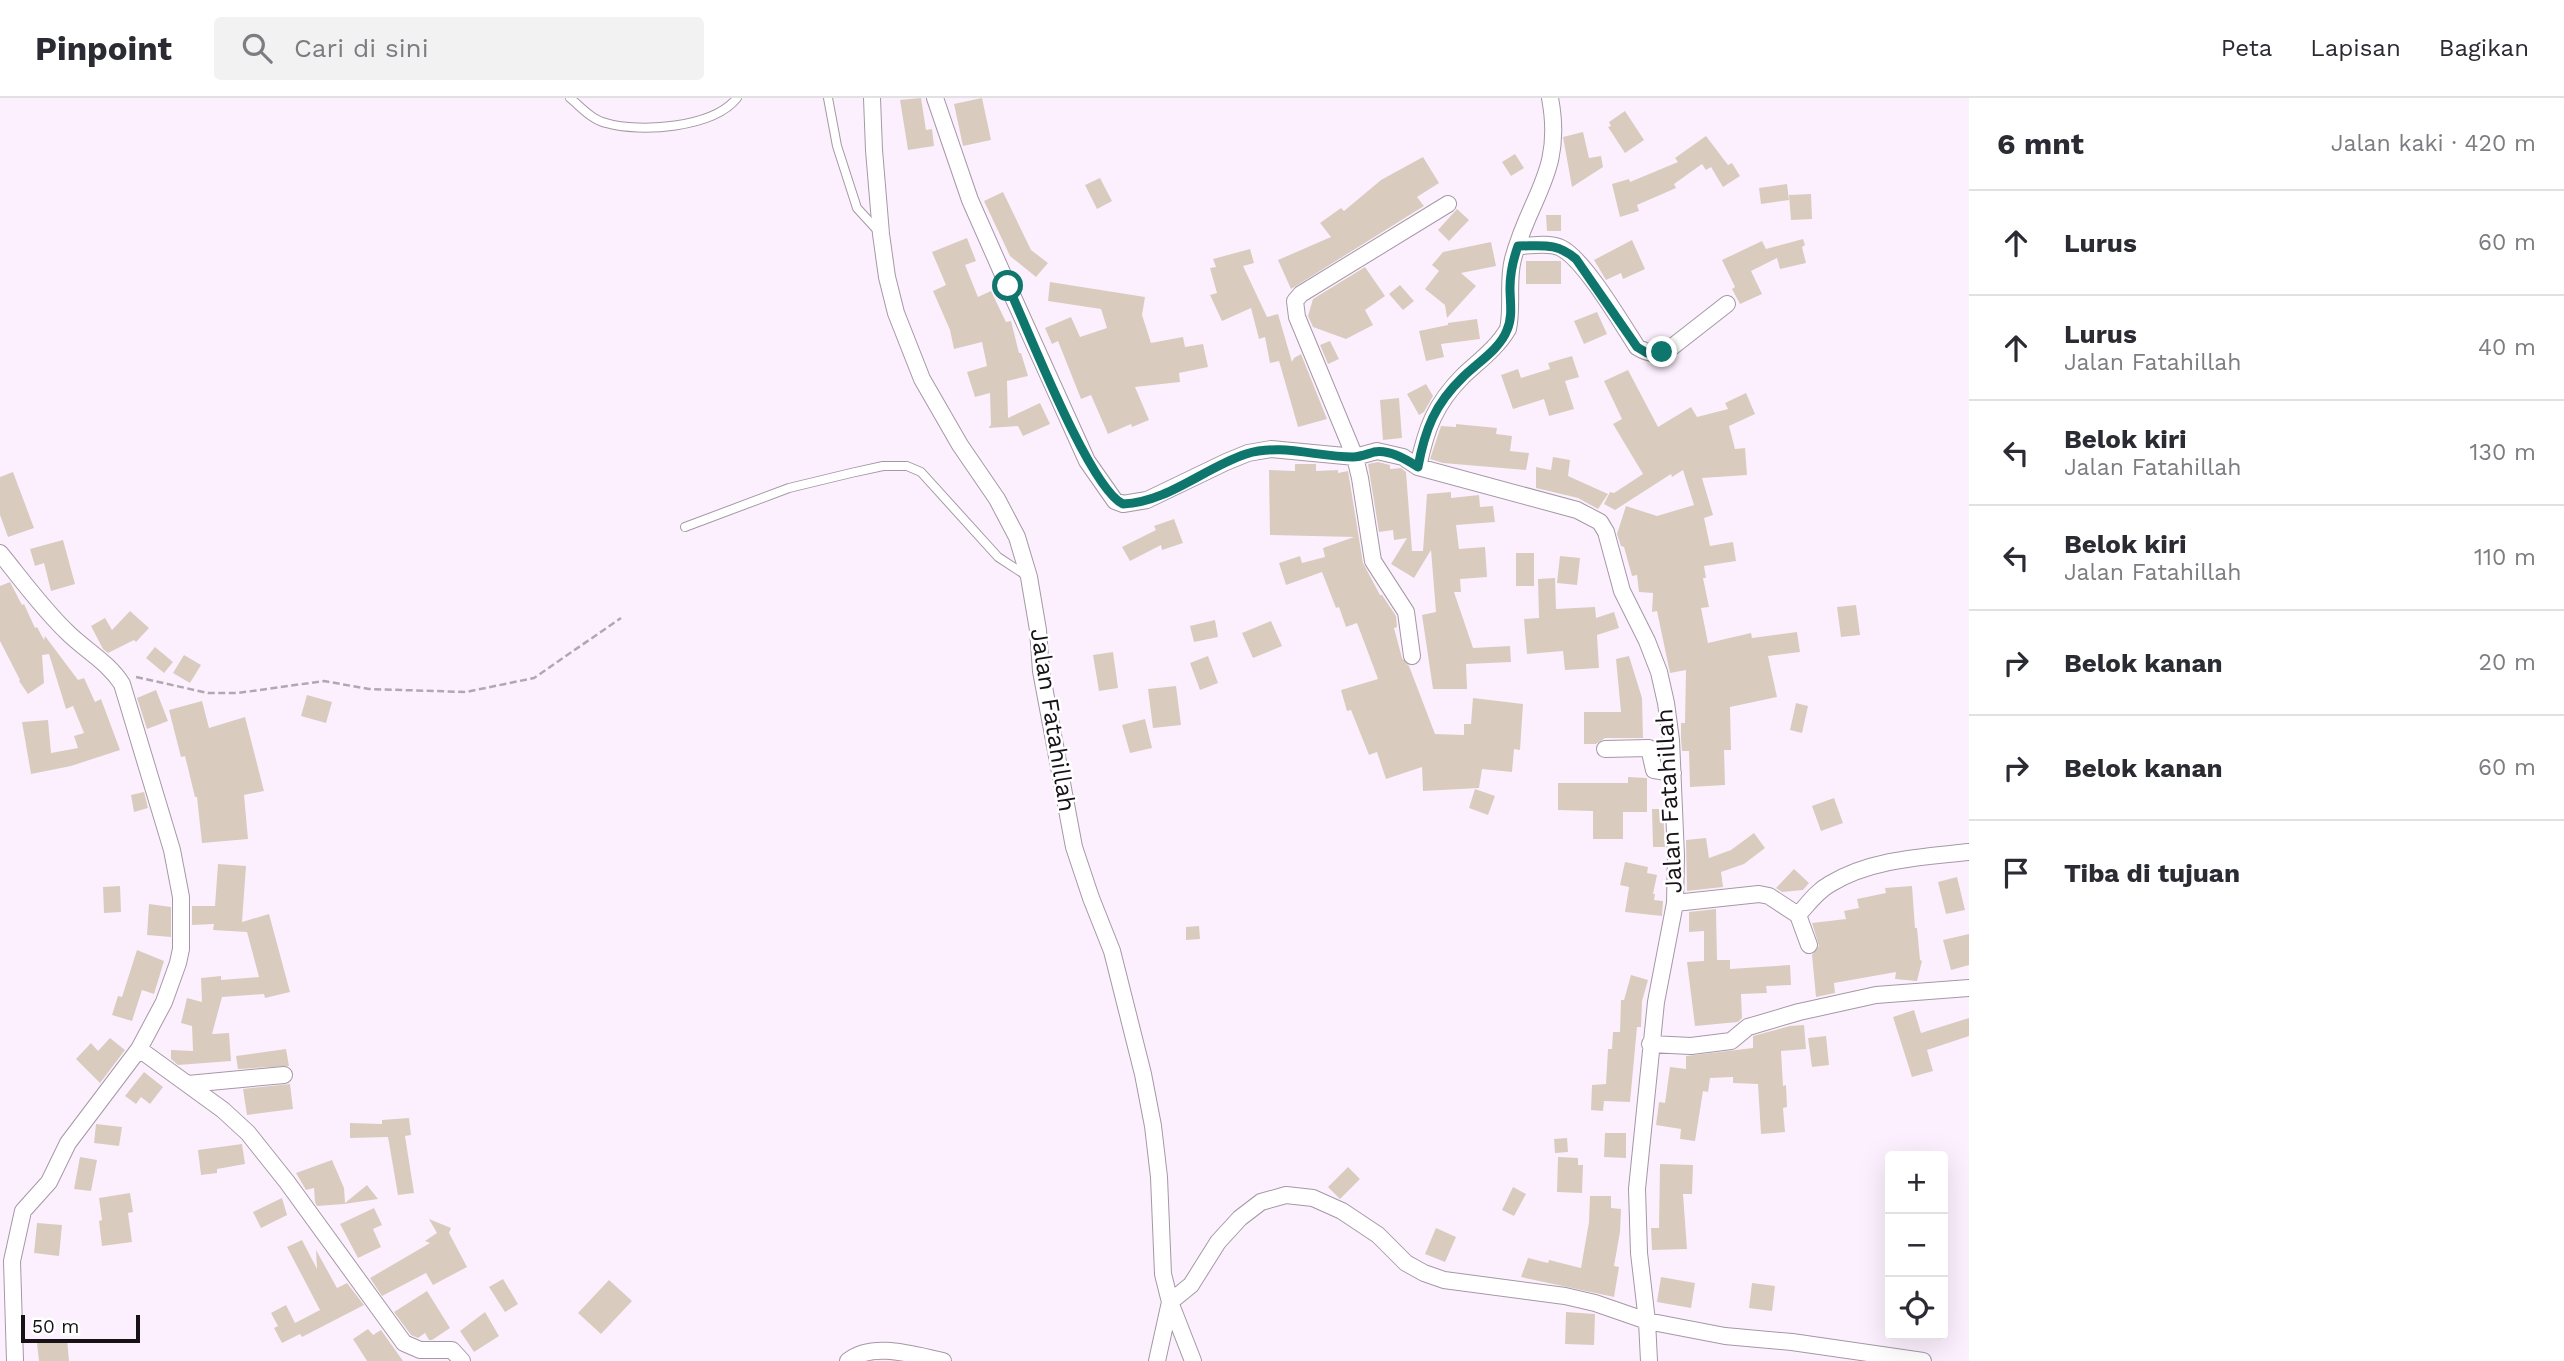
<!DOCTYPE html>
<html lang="id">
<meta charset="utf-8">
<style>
:root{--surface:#fff;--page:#f2f2f3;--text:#2b2b33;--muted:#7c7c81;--line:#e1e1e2}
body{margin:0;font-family:"Work Sans",sans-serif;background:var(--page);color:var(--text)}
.controls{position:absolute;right:21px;bottom:21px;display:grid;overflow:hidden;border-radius:7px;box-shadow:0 7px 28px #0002}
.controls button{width:63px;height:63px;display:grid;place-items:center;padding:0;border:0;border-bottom:2px solid var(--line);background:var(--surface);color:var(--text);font:35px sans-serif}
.scale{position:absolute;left:21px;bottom:18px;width:119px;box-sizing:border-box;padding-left:7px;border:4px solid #161216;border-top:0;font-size:19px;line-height:24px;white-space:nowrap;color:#161216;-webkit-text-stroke:5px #fff;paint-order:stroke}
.stop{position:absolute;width:21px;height:21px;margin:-16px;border:5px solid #0f766e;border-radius:50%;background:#fff}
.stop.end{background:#0f766e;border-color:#fff;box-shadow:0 2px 7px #0008}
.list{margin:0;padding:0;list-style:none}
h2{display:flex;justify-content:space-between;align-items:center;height:91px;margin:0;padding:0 28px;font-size:30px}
h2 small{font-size:23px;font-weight:400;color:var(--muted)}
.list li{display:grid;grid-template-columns:46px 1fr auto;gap:21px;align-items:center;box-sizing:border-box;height:105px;padding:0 28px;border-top:2px solid var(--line)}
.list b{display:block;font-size:26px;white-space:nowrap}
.list p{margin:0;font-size:23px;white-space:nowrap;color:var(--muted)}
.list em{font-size:23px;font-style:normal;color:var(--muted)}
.icon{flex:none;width:38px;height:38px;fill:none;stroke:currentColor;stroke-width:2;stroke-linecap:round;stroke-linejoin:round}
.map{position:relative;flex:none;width:1969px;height:1263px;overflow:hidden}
header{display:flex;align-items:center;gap:42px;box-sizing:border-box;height:98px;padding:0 35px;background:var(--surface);border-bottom:2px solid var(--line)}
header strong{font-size:33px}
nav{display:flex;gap:38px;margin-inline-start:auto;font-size:24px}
.search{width:490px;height:63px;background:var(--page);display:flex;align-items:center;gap:18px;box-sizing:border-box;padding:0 24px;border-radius:7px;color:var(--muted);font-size:26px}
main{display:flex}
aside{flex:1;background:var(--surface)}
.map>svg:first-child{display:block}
.building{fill:#d9ccbe}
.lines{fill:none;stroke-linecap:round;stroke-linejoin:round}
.service-casing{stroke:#a598a6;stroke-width:10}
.minor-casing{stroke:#a598a6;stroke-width:18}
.path{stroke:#b1a7b1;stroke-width:2.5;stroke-dasharray:7 3.5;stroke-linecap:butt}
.service{stroke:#fff;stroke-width:8}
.minor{stroke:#fff;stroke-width:16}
.route{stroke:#0f766e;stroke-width:9}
.labels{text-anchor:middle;stroke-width:5;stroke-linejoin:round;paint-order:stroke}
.street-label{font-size:24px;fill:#161216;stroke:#fff}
</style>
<header>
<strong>Pinpoint</strong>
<div class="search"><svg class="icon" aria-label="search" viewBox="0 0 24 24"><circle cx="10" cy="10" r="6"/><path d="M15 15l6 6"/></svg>Cari di sini</div>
<nav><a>Peta</a><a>Lapisan</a><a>Bagikan</a></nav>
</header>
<main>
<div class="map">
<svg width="1969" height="1263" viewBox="0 0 1969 1263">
<rect width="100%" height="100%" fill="#fdf0fe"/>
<!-- building -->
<path class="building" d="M921,0L926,32L932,31L934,48L908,52L900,2Z
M982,0L991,42L963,48L954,6Z
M1625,13L1644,42L1625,55L1608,29L1611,28L1609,24Z
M1583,34L1589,60L1601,58L1603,69L1572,89L1563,39Z
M1706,38L1728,67L1732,65L1740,78L1723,89L1711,69L1706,72L1702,66L1674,86L1676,90L1637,107L1639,113L1620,119L1612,86L1629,81L1630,84L1678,64L1675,60Z
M1515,56L1524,70L1511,78L1502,64Z
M1423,59L1439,85L1417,99L1424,108L1291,191L1278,162L1331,139L1320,125L1341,110L1344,113L1381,82Z
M1100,80L1112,103L1097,111L1085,87Z
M1787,86L1789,102L1761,106L1759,90Z
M1003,94L1031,152L1048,165L1036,179L1010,158L984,103Z
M1811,96L1812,121L1791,122L1789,97Z
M1457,111L1469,122L1449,143L1438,132Z
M1546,117H1561V133H1547Z
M967,140L976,163L965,167L978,199L991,193L1006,224L1011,223L1019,255H1021L1028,278L1007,283L1008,320L1040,305L1050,326L1023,338L1018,328L988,330L991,327L990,295L975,299L967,274L987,268L982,244L954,251L950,232L933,193L946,187L932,154Z
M1803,141L1805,147L1802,149L1806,165L1780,171L1777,160L1751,173L1762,196L1740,206L1732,191L1735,189L1722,162L1762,143L1766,151Z
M1632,142L1645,171L1623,181L1621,175L1606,182L1594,162Z
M1491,144L1496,168L1461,175L1476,188L1447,220L1445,207L1425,191L1439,173L1432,167L1443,154Z
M1250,151L1254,165L1243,168L1267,219L1278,216L1292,264L1294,260L1301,256L1327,321L1298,329L1279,263L1270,265L1265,239L1259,241L1251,210L1222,223L1210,197L1217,195L1210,170L1216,169L1213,161Z
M1526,163H1561V186H1526Z
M1365,169L1385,198L1365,212L1373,227L1346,241L1313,229L1308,218L1313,201Z
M1050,184L1145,199L1142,217L1151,245L1183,239L1185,249L1203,246L1208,269L1179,275L1180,284L1135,289L1149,322L1132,329L1131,326L1108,336L1091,297L1081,301L1058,243L1052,246L1045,230L1071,219L1080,239L1107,230L1101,211L1048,203Z
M1400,187L1414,203L1403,212L1389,196Z
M1597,214L1607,236L1584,246L1574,223Z
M1477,221L1480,241L1441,246L1444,259L1426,263L1419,233L1448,227V225Z
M1330,243L1339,261L1328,266L1320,247Z
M1572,258L1579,279L1565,283L1574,311L1549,318L1544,301L1513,311L1501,277L1518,271L1521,280L1550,271L1548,265Z
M1628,272L1658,329L1691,309L1697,319L1728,311L1725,305L1746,295L1755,316L1729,328L1735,351L1745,350L1747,377L1702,380L1713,417L1704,420L1710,448L1733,444L1736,463L1704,468L1706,480H1703L1709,509L1701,510L1708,545L1751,535L1752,540L1797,534L1800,554L1768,558L1777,599L1730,609L1731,652H1724L1725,687L1690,689L1689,653H1682L1681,641V625H1685L1686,572L1670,575L1657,513L1652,514L1653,495L1639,494L1637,477L1632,478L1624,449L1621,448L1617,436L1626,408L1657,418L1694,407L1683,372L1672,379L1671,376L1615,412L1604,406L1610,394L1614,395L1643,376L1613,326L1622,321L1604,283Z
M1426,286L1433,298L1424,314L1419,317L1407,296Z
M1399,300L1402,340L1383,342L1380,302Z
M1456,326L1497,330L1496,336L1512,338L1510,353L1529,355L1526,372L1443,365L1430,361L1441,328L1456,329Z
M1553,359L1570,362L1568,378L1608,396L1598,411L1578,400L1536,390V369L1551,372Z
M1378,364L1390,367V371L1401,370L1406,374L1412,453H1423L1427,396L1451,394V400L1479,397L1480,409L1493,408L1495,424L1456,427L1459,451L1485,449L1487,479L1460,481L1461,494H1454L1473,550L1510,548L1511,564L1466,566L1467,591H1433L1422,517L1436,514L1431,452L1414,480L1391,466L1407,440L1394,442L1393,432L1379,434L1368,366Z
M1295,366H1316V373L1338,372V375L1348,373L1363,465L1380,497H1382L1396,518L1397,529L1394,530L1402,560L1409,568L1435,636L1464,637V626H1471L1473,600L1523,606L1520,652L1514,651L1512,674L1482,671L1479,690L1423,693L1422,669L1386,681L1377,654L1369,657L1351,612L1347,613L1341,592L1378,581L1357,525L1346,529L1339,509L1336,510L1322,474L1286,487L1279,465L1300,458L1302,465L1325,459L1323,450L1354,439L1270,437L1269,372L1295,373Z
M13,374L34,430L8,439L0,417V379Z
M1174,421L1183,445L1162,452L1161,447L1130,463L1122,449L1156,432L1154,428Z
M63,442L75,486L51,493L44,465L35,468L30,451Z
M1516,455H1534V488H1516Z
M1560,458L1580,460L1577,487L1557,485Z
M1555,480L1556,511L1595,509L1596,520L1614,514L1619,530L1597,537L1599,570L1565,572L1563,553L1527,556L1524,521L1539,520L1538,481Z
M10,484L22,507L24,506L35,530L37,529L44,542L45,538L78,582L84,580L95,604L101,601L120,652L71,668L31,676L22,624L48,622L51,655L78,650L74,638L84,635L73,608L66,611L49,556L42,557L44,585L28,596L19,583L20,582L0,543V488Z
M1856,507L1860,537L1841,539L1837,509Z
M130,513L149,530L136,544L134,542L108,555L103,551L91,528L105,520L112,532Z
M1215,522L1218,539L1194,544L1190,528Z
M1271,523L1282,548L1253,560L1242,535Z
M155,549L173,564L164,575L146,560Z
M1113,554L1118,590L1099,593L1093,557Z
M184,557L201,567L190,585L173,575Z
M1208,558L1218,585L1200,592L1190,565Z
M1629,558L1642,600L1643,640H1605L1596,646H1584V614H1621L1616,561Z
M1176,588L1181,627L1153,630L1148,591Z
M156,592L168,623L147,631L137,600Z
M307,597L332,604L326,625L301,618Z
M202,603L209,630L245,619L264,693L244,697L248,741L202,745L197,699H195L185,658L181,659L169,612Z
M1796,605L1808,608L1802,635L1790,632Z
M1145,621L1152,650L1130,655L1122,627Z
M1628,679L1647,680V714H1623V741H1593V713L1558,712V685H1628Z
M1475,691L1495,698L1488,717L1469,710Z
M144,694L148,710L134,714L131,697Z
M1834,700L1843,725L1821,733L1812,708Z
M1652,711H1663L1665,749H1653Z
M1754,735L1765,750L1744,766L1721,774L1723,789L1687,793L1686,742L1706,740L1709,760L1731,752Z
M1625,764L1648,769L1647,775L1657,777L1653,796H1655L1654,802L1663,803L1662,818L1625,814L1629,789L1620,787Z
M218,766L246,768L242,824L269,816L290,894L265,900L264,896L222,899L212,936L229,935L231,963L178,967L171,961V952L193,953L192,928L181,925L187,900L202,904L201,880L221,878V882L259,879L247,834L213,832L214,826L192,827V808H215Z
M1794,771L1809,785L1803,792L1782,794L1776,790Z
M1957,779L1965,812L1946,816L1938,784Z
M120,788L121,814L104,815L103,789Z
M1912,788L1915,830H1917L1920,862L1922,863L1917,883L1895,881L1896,874L1834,885L1835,895L1816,899L1812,857L1819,848L1812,825L1846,821L1844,813L1859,810L1857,801L1886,795L1885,790Z
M149,806L171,809V839L147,837Z
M1716,811L1717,862H1730V871L1790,867L1791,887L1766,888L1767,895L1741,896L1742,920L1738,924L1695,928L1687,864L1704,863V833L1689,834V814Z
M1199,828L1200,841L1186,842V829Z
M1969,836V867L1951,872L1943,842Z
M137,852L164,863L154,896L142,892L132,923L112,917L118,898L122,899Z
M1631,877L1648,882L1642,903L1641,929H1637L1630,1004L1604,1003L1603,1013L1591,1012L1592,987L1606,986L1608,951H1612L1613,934H1620L1621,902H1624Z
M1914,912L1921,935L1969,920V938L1927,952L1933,973L1912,979L1893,919Z
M1804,927L1806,951L1781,953L1783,988L1786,987L1787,1009L1783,1010L1785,1034L1761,1036L1758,986L1733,985V979L1710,980L1708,994L1703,993L1695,1043L1680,1041L1681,1031L1656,1027L1659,1004L1665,1005L1670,969L1686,971V958L1753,950V938L1790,928Z
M1826,938L1829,967L1812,969L1808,940Z
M110,940L125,952L100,985L76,961L91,945L98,953Z
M286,951L289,968L238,971L236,958Z
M144,974L163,989L150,1006L141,999L136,1006L125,998Z
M290,986L293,1011L247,1017L243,991Z
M409,1020L411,1037L405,1038L414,1095L398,1097L388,1039L350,1040V1025L382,1026V1022Z
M96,1026L122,1029L119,1048L94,1045Z
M1605,1035H1626V1060L1604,1059Z
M1567,1040L1568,1054L1555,1055L1554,1041Z
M242,1046L245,1066L217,1071V1075L201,1077L198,1052Z
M80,1059L97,1062L91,1093L74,1091Z
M1558,1059L1578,1060V1067H1583L1582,1095L1557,1094Z
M332,1062L344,1090L345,1105L367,1087L378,1101L344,1106L317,1108L315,1104L314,1090L306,1092L296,1075Z
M1660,1066L1693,1067L1692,1096H1683L1687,1151L1652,1152L1651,1130H1659Z
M1348,1069L1360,1081L1340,1101L1328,1089Z
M1513,1089L1526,1096L1514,1118L1502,1112Z
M130,1095L133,1114L128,1115L132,1144L102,1148L99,1123L102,1122L99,1100Z
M1590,1098H1611V1110L1621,1111L1620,1134L1614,1168L1619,1169L1614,1199L1521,1179L1528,1160L1548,1165L1549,1162L1581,1170L1589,1124Z
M282,1100L287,1117L261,1130L253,1114Z
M374,1110L382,1127L373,1131L381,1149L358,1160L340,1126Z
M429,1121L451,1130L449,1135L467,1169L433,1187L426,1175L382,1198L370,1180L430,1145L425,1143L437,1135Z
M37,1125L62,1127L59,1158L34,1155Z
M1436,1130L1456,1139L1445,1164L1425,1156Z
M302,1142L317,1171L316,1152L337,1190L347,1185L364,1207L302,1239L300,1236L282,1245L274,1230L278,1228L271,1215L286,1207L295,1225L320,1212L287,1149Z
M1661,1179L1695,1185L1691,1210L1657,1204Z
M503,1181L518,1206L505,1214L489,1189Z
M609,1182L632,1203L601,1236L578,1215Z
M1752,1185L1775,1188L1772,1213L1749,1210Z
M427,1193L450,1230L432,1242H429L425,1235L418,1240L411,1237L394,1214Z
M485,1214L499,1238L474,1254L460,1233Z
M1566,1214L1595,1216L1594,1247L1565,1246Z
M368,1231L373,1237L381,1232L403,1263H367L353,1241Z
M67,1241L69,1263H39L37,1245Z"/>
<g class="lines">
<!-- service casing -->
<g class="service-casing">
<path id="service" d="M570,0C581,9 592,22 606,25C640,35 713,30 737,0
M828,0L837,48L857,110L879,134
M685,429L789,390L851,375L883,368H907L921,374L998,459L1027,478"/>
</g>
<!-- minor casing -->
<g class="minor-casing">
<path id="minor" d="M872,0L874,52L881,136L887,179L896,215L922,281L960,347L997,401L1017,439L1029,479L1038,532L1041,573L1074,749L1091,800L1112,853L1143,976L1153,1028L1159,1079L1163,1176L1170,1204L1193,1263
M935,0L970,102L1008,188L1087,363L1115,403L1123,406L1147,402L1226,364L1248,355L1271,351L1355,359L1377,353L1403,359L1418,369L1577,412L1600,424L1606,434L1622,493L1647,543L1659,574L1666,605L1671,642L1676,758L1675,805L1656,904L1637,1091L1639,1155L1647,1223L1649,1263
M1518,148C1531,148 1549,144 1561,150C1584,161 1622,226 1637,249C1650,257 1658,257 1672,249L1727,206
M1418,369C1426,331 1435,306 1463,278C1479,263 1497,250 1508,231C1513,208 1507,184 1513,161C1530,97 1564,74 1550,0
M0,455C22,482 42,510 67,534C85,552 108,564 122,586L172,752L181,799V851L178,865L164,904L139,951L68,1045L49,1084L23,1113L12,1163L15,1263
M1412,558L1406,514L1373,463L1360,380L1355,359L1297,219L1295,203L1301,196L1448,106
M1605,651L1649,650L1654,672L1673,675
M1675,805L1759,796L1769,798L1798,817L1809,847
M1798,817C1808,806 1817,793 1830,786C1871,761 1923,759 1969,754
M1650,946L1691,948L1731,943L1748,929L1799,914L1876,897L1969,890
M139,951L223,1012L248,1035L287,1084L404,1245L420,1252H452L462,1263
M188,986L284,977
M848,1263C873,1243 914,1257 943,1263
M1157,1263L1170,1204L1191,1187L1218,1144L1240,1120L1261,1104L1286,1097L1313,1100L1342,1113L1378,1137L1406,1165L1424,1175L1444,1182L1565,1198L1595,1205L1647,1223L1725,1238L1792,1244L1923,1263"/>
</g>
<!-- path -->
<path class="path" d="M136,579L208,595H238L324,583L369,591L466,594L534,580L621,520"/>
<!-- service -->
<use href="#service" class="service"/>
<!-- minor -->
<use href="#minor" class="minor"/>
</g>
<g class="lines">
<!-- route -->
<path class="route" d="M1008,188C1027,229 1089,390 1123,406C1168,404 1204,370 1246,356C1281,345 1317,359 1353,359C1360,359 1367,356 1374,354C1389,351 1406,361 1418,369C1425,331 1435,306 1463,279C1477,265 1500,251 1507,232C1513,219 1510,204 1510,190C1510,175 1513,162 1518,148C1542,148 1556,144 1576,161L1637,249L1647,255L1662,254"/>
</g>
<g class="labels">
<!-- street labels -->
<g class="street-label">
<text transform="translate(1053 622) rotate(81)" y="8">Jalan Fatahillah</text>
<text transform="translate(1669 703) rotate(-93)" y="8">Jalan Fatahillah</text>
</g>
</g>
</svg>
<div class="controls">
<button>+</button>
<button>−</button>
<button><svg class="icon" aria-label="locate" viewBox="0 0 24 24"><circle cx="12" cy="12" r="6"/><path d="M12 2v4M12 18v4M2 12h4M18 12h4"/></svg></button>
</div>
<div class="scale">50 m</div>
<div class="stop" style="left:1008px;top:188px"></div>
<div class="stop end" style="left:1662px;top:254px"></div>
</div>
<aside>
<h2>6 mnt<small>Jalan kaki · 420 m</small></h2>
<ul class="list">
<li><svg class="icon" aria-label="ahead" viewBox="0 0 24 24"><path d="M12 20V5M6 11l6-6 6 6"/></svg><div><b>Lurus</b></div><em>60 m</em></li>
<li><svg class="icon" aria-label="ahead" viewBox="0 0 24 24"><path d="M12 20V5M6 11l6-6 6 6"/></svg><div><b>Lurus</b><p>Jalan Fatahillah</p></div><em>40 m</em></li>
<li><svg class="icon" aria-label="left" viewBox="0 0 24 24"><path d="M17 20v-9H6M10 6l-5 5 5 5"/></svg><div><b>Belok kiri</b><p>Jalan Fatahillah</p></div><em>130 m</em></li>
<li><svg class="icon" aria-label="left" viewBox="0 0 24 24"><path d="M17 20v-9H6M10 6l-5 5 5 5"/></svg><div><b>Belok kiri</b><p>Jalan Fatahillah</p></div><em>110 m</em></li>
<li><svg class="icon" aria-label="right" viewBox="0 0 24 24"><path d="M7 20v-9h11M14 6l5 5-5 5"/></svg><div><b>Belok kanan</b></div><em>20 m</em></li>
<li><svg class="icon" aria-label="right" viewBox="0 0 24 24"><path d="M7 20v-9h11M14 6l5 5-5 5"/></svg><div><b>Belok kanan</b></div><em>60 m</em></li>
<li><svg class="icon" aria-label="arrive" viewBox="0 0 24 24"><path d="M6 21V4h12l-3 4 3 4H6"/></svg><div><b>Tiba di tujuan</b></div></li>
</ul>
</aside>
</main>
